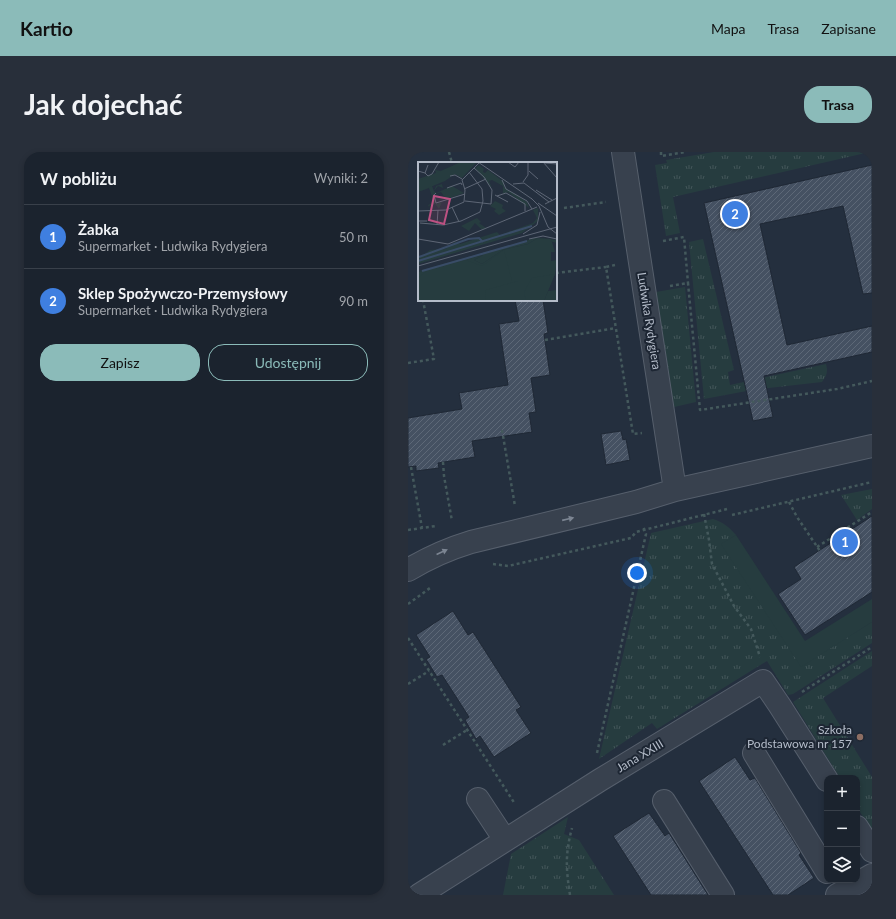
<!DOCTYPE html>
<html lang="pl">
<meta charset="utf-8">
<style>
:root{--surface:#1b232e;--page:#282f3a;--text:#f1f3f6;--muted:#a0a4aa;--line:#39404a;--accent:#8bbbb9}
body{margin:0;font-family:Lato,sans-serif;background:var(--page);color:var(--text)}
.controls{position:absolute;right:12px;bottom:12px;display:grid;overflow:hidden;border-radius:8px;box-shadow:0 2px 6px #0003}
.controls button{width:36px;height:36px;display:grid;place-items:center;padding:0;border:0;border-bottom:1px solid var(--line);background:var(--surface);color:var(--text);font:20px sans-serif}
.you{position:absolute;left:229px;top:421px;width:14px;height:14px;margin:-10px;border:3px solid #fff;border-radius:50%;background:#1a73e8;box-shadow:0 0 0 6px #1a73e833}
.badge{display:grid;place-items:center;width:26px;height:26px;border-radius:50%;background:var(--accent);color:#fff;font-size:13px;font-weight:700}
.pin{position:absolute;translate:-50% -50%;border:2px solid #fff;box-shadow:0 1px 4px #0006}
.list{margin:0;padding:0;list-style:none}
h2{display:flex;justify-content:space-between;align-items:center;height:52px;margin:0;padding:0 16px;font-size:17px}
h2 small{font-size:13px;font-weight:400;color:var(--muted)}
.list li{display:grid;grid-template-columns:26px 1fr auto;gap:12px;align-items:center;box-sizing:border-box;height:64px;padding:0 16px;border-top:1px solid var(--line)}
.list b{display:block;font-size:15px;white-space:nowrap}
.list p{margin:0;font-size:13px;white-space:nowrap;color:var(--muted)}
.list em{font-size:13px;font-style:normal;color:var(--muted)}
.actions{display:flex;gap:8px;padding:12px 16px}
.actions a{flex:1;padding:9px 0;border:1px solid var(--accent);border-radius:16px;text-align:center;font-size:14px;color:var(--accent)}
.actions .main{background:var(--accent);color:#111}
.icon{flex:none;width:22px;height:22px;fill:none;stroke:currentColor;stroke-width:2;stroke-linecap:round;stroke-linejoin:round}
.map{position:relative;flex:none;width:464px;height:743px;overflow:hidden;border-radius:16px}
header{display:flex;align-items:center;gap:24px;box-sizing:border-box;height:56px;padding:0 20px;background:var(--accent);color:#111}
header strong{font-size:19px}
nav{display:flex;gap:22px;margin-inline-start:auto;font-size:14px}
.intro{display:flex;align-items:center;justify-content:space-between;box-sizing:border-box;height:96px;padding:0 24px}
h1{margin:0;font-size:28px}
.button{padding:10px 18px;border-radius:16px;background:var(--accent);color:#111;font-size:14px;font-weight:700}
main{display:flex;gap:24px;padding:0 24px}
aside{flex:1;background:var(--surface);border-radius:16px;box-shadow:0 2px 6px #0003}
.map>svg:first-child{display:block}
.grass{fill:url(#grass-tufts)}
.garden{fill:#263c3f}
.building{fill:url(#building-hatch);stroke:#1f2835}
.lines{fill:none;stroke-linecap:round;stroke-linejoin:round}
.minor-casing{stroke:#565f6c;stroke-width:24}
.path{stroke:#44595c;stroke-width:2.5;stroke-dasharray:3 3;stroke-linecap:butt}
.minor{stroke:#38414e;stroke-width:22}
.oneway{fill:#7c8592}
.education-dot{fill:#8d6e63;stroke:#1d2633;stroke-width:1.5}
.labels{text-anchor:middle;stroke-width:4;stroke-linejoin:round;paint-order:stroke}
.street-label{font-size:12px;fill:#b4bcc9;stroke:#1d2633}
.poi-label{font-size:12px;fill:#b4bcc9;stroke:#1d2633;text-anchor:end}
.inset-river{fill:none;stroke:#394c67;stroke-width:2}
.inset-road{fill:none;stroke:#5e6776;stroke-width:1}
.view{fill:#bd5182;fill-opacity:0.15;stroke:#bd5182;stroke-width:2}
.inset-edge{fill:none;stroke:#b4bcc9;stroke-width:2}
</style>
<header>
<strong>Kartio</strong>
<nav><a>Mapa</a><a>Trasa</a><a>Zapisane</a></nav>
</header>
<div class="intro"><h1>Jak dojechać</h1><a class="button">Trasa</a></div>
<main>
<aside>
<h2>W pobliżu<small>Wyniki: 2</small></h2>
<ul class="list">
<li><span class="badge" style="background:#3f7fe0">1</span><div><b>Żabka</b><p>Supermarket · Ludwika Rydygiera</p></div><em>50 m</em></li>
<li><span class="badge" style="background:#3f7fe0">2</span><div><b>Sklep Spożywczo-Przemysłowy</b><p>Supermarket · Ludwika Rydygiera</p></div><em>90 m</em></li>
</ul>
<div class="actions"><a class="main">Zapisz</a><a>Udostępnij</a></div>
</aside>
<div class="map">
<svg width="464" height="743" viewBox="0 0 464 743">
<defs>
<pattern id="grass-tufts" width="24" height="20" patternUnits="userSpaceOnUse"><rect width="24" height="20" fill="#263c3f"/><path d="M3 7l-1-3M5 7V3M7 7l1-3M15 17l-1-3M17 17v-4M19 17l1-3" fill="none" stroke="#435659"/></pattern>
<pattern id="building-hatch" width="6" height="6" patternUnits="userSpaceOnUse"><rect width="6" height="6" fill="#455162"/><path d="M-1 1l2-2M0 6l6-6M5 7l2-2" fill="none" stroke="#5d6877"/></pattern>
</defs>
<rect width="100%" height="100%" fill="#242f3e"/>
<!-- grass -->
<path class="grass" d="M306,0H462L265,45L272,81L258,84L247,13L259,11L258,8Z
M295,87L326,218L320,220L322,233L418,212C420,220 419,223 414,230L344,238L296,247L281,90Z
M277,135L288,250L266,255L248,140Z
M464,337V357L449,368L433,343Z
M305,367C315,370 321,375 328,383L314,392L393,514L464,470V491L385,542L380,543L359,509L249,577L244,571L191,607L243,381Z
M464,499V514L415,546L464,625V679L449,655V626H432L385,550Z
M160,665L156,682L171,688L206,743H95L103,702Z"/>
<!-- garden -->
<path class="garden" d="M328,383L397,489L464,447V470L393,515L313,392Z"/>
<!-- building -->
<path class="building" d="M464,13V141L455,142L435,54L352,72L379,193L464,174V200L356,224L365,265L345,269L296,51Z
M107,148H135L140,181L136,182L142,223L123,226L128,260L121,261L124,280L64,289L67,305L30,311L31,316L8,319V314L0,315V266L54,257L51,241L100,233L91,172L111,169Z
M213,279L215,288L218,287L222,308L198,313L193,282Z
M464,364V440L397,483L370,442L393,427L386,415Z
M45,459L60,483L65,480L113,555L108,558L123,581L86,605L72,584L68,587L57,568L61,565L34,523L29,525L18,507L22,505L8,483Z
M327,605L342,628L347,626L393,701L391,703L406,726L380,743H365L291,629Z
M241,661L257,684L261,681L300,743H243L205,684Z"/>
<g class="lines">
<!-- minor casing -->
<g class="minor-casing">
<path id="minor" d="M215,0L267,338
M0,418C20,406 40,397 63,390L228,350L267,338L464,294
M346,601L419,720
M70,647L97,688
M256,649L315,743
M449,675L464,699
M11,743L192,628L355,529L372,554L419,628
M429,743L464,723"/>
</g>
<!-- path -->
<path class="path" d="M41,0L44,11
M253,0V4L278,0
M156,56L198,50
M255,89L276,85L280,131
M207,113L198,115L225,282L234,281
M148,121L198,115
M11,125V130
M262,134L280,131L292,258L429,237L464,229
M137,188L208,176
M0,211L26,207L15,148
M94,278L107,354
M35,310L36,324L44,369
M3,315L14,376
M381,350L389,365L412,399
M296,362L301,388L304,412L326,454L343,477L352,505
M324,363L464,330
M0,378L28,374
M435,378L438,381
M409,395L464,360
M85,412L100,414L223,386L228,380L319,357
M0,452L22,436
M0,486L107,652
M0,532L21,519
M394,540L464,495
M35,593L59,578
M189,601L238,382L235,374
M162,743C158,717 157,702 164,676"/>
<!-- minor -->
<use href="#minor" class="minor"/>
</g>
<!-- one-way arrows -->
<defs><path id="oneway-solid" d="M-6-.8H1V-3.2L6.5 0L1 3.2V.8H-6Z"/></defs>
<g class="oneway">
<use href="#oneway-solid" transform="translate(160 367) rotate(-13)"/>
<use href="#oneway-solid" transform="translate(34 400) rotate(-25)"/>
</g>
<!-- markers -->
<circle class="education-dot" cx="452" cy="585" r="4"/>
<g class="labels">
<!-- street labels -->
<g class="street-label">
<text transform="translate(241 169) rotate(81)" y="4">Ludwika Rydygiera</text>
<text transform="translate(232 604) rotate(-31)" y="4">Jana XXIII</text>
</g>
<!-- poi labels -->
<g class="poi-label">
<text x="444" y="582">Szkoła<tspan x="444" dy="14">Podstawowa nr 157</tspan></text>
</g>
</g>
<!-- overview -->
<g transform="translate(10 10)">
<rect width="139" height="139" fill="#242f3e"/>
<path d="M43,0L58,1L14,24L16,29L18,24L24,22L25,26L20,24L16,29L18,31L34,24L46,31L28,37L23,30L17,32L18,42L24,40L21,47L17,42L11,44L12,47L10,43L16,40L11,26L0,30V17L18,11L17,8L24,9ZM61,3L66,7L65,10L67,11L70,8L86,20V25L109,40L111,46L90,30L85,32V24L74,18L71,19L74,26L57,6ZM77,39L85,43L84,46L88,49L81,53L76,49L78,47L72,44ZM120,46V59L104,71L0,102V97L12,88L27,87L37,80L42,82L79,70L82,73L115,61L119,56L115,48ZM59,56L63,60L61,61L68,66L64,68L57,61L51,69L43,64ZM117,76L139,78V81L120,76L110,82L85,88L64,102L56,98L65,93L6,110L1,109ZM139,128V139H126L130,129Z" fill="#263c3f"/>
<path d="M120,76L133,77L137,90H133V99L139,98L137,112L125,139H0V110L65,93L56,98L64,102L85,88L110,82Z" fill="#263c3f"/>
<path d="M43,0L58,1L44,16L37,12L27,19L0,30V19ZM86,88L94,119H100L68,128L67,139H0V116L10,108L48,98L64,104ZM137,112L126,139H108L106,130L114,116Z" fill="#263c3f"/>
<path class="inset-river" d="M1,95L50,77L61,76L65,80M0,99L114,64M4,109L109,79"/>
<path class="inset-road" d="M60,0L114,37M90,0L97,5L101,0M125,0L139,16M127,1L139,2M0,9L7,11L10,3M111,9L120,17M7,11L10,14L14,12L21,0M32,14L37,13L44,17M84,18L88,27L109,39L114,47M105,20L110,13V0M95,22L106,21L131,40M29,26L43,21L44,23M46,27L68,17M118,28L134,38M18,31L16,33L18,41L47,32M77,33L90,40M79,34L88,31L107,42V49M113,36L121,44L130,65L139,72M47,39L73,42L74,28L66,15L56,6M120,41L139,54M127,42L139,36M34,45L41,60M0,49L28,48L46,40L47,28L44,18L61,1M0,49V59H9M2,61L25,63L43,59L62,50L65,39L64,27L51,10M19,63L20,48M105,72L119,63L122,50M0,77L30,82L119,45M111,77L125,74L139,77M0,104L139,65"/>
<path class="view" d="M16,34L32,37L26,62L11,58Z"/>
<rect width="139" height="139" class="inset-edge"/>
</g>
</svg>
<div class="controls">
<button>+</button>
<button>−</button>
<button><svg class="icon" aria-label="layers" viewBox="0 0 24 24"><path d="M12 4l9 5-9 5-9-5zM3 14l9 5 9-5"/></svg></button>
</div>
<div class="you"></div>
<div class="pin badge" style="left:437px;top:390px;background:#3f7fe0">1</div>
<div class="pin badge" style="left:327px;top:62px;background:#3f7fe0">2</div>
</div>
</main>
